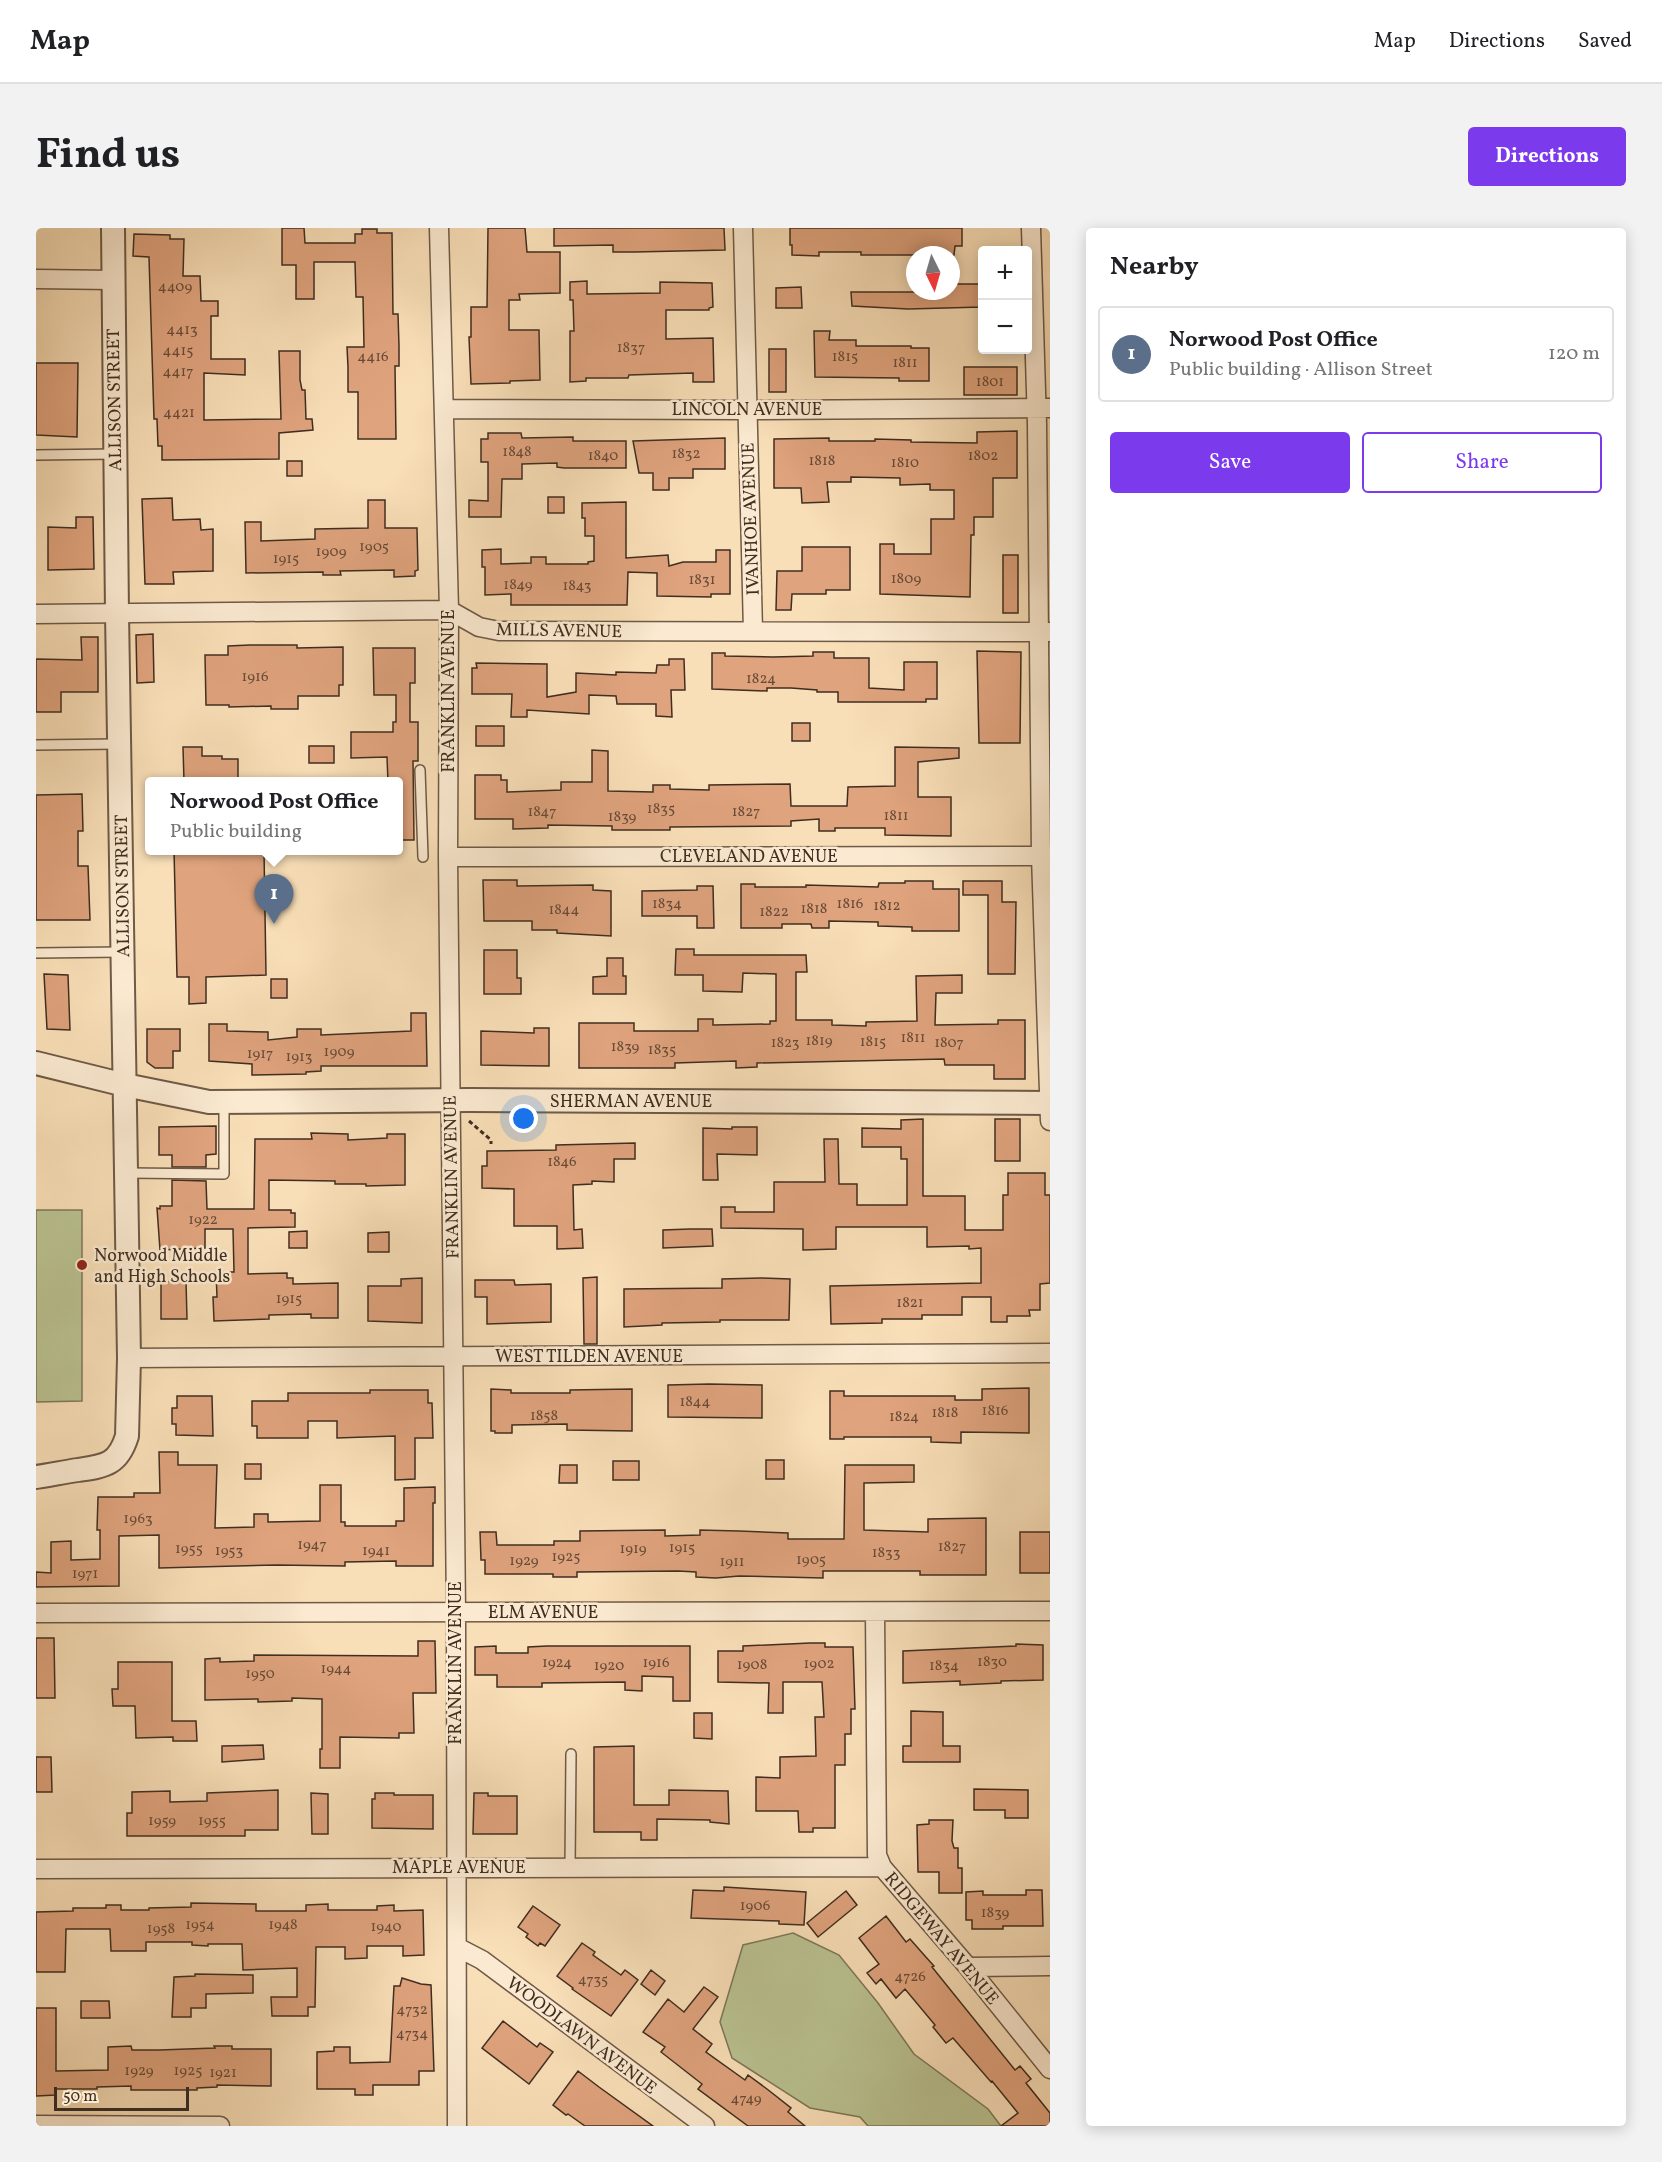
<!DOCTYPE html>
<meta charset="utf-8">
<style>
:root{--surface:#fff;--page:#f2f2f2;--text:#202124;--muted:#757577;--line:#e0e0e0;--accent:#7c3aed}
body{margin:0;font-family:Vollkorn,serif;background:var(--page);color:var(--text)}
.controls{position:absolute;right:18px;top:18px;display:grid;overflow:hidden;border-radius:6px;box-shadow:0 3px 15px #0003}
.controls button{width:54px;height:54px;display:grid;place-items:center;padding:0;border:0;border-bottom:2px solid var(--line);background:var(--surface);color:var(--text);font:30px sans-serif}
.compass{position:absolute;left:870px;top:18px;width:54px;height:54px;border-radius:50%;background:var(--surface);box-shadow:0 3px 15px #0003;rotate:175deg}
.scale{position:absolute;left:18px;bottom:15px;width:135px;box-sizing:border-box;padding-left:6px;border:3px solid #402e21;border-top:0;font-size:16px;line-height:21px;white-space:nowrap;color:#402e21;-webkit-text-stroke:4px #fbead1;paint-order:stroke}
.you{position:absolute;left:488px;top:891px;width:21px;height:21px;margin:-15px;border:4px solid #fff;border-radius:50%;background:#1a73e8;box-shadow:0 0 0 9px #1a73e833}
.badge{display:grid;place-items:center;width:39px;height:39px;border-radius:50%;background:var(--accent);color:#fff;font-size:20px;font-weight:700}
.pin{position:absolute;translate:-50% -50px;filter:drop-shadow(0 2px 3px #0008)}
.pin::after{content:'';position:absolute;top:32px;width:21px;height:18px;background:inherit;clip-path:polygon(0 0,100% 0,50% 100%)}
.popup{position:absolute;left:109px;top:549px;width:258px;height:78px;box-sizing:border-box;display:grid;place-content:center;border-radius:6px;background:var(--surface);filter:drop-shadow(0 2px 4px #0005);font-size:20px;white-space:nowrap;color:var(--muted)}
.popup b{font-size:22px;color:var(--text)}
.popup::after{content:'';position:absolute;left:50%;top:100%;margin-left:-12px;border:12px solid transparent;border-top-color:var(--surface)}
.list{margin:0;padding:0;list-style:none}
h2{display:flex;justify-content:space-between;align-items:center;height:78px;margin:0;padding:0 24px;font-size:26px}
h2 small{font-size:20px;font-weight:400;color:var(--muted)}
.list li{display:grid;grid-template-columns:39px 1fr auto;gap:18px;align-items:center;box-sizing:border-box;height:96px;margin:0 12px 12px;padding:0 12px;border:2px solid var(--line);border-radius:6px}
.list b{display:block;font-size:22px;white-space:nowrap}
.list p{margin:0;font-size:20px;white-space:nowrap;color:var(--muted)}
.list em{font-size:20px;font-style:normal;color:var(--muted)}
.actions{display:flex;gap:12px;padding:18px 24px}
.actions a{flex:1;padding:14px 0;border:2px solid var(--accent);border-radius:6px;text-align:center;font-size:21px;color:var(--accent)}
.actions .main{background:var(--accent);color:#fff}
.map{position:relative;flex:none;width:1014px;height:1898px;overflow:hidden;border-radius:6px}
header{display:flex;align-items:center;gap:36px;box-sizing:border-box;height:84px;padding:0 30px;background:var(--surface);border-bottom:2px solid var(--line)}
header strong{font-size:28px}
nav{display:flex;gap:33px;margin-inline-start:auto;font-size:21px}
.intro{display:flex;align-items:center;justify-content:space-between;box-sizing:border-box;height:144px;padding:0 36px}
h1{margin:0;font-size:42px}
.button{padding:15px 27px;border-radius:6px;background:var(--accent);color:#fff;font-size:21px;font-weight:700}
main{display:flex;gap:36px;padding:0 36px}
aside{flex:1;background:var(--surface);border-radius:6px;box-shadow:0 3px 15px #0003}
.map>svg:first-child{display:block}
.green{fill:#bac292;stroke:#7d785a;stroke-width:1.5}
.building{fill:#dfa37d;stroke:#402e21;stroke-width:1.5}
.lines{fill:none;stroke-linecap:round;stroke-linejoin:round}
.service-casing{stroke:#6e5a47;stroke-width:12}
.minor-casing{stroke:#6e5a47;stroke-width:21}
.tertiary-casing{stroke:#6e5a47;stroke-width:26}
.path{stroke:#402e21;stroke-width:3;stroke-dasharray:4.5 3;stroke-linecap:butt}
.service{stroke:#fbead1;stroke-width:9}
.minor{stroke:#fbead1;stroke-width:18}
.tertiary{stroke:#fbead1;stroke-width:22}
.poi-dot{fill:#8f2418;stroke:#fbead1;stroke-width:2}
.labels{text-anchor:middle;stroke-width:5;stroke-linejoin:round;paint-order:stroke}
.number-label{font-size:15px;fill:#684b38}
.street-label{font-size:18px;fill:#402e21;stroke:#fbead1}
.poi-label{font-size:18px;fill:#402e21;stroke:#fbead1;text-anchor:start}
</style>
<header>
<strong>Map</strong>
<nav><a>Map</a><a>Directions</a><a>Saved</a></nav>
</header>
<div class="intro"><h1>Find us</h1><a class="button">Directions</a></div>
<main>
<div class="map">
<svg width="1014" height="1898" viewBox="0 0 1014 1898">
<rect width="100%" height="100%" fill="#f9dfb8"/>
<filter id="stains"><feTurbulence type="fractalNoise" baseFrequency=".00333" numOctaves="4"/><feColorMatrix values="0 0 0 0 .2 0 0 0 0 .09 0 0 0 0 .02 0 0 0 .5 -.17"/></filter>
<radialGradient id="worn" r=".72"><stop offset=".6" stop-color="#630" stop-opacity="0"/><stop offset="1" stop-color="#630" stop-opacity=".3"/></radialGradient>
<!-- green -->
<path class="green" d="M0,982H46V1173L0,1174Z
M757,1705L803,1727L842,1775L878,1826L952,1881L965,1898H832L824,1889L774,1880L696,1830L684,1794L707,1717Z"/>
<!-- building -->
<path class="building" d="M246,0H268L269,15H319V6H326V1H341V5H356L357,86H362L363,118V138H359L360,211H322V164H312V139L311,119H328L327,69H320L319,34H278V71H260V37H246Z
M452,0H489L491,24H524V65L483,66L484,72H473V102H503L504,152L474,153V155L435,156L433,109H435V79H451Z
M518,0H688L689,22L598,24H577V17L518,18Z
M754,0H926V18H919L918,27H825V24H783V28L756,27V17H754Z
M98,6L134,7V11H148L147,48H164L165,73H182V88H175V131H209V147L168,145V192L245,191L243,123H264V152L266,162H269L270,191H276L277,202L243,205V231L126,232V218H122L121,191H118L113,29L97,28Z
M551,53V66L624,65V54L676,55L677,79L673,80V82H630V111L677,110L678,154H657V145L593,147L592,150H550V153L534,154V103H538L537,72H534V54Z
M915,56H946V79L872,81L816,78L815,64H914Z
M765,59L766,80H740V60Z
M778,103H794L793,112H820V118H875V120H893V153H863V150L779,149Z
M733,121H750V164H733Z
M0,135H42L41,209L0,207Z
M928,139H981V167H928Z
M981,203V250H957V289H938V307H935L934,369L844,366V316H858V326H895V291H918V262H894V256L864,257V250L815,249V254H791L793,274L766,275L765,260H738V211L793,210V213H839V211L875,212V214L941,215V204Z
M452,205H485L486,210L537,209V213H590V240H528L521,239V235L486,236V251H466L465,289H433V272L452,273V234H445V211H452Z
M689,210V241H657V250H633V262H617V245H603L597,213Z
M251,233H266V248H251Z
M512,269H528V285H512Z
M136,270L137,292L164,291L165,302L177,301V343L137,344L138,356H109L106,271Z
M332,272H349V300H381L382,342L379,343V348L358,349V342L304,343L305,347H287V344L210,345L209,294H225V313L279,311V301L332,300Z
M590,274V330L632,327L633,338L647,334H680V322H694V366H675V369L621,368V345L592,344L591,377H475V366L449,367V339H446V322L465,321V336L495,335V329H510V336H552V334L558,333V308H549V290H546V275Z
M40,289H57L58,341L12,342V299L40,300Z
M766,319H814V362H790V366H756L755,382H740L741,343H766Z
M967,327H982V385H967Z
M117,406L118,454L101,455L100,407Z
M45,409H62V464H25V484H0V431L46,432Z
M214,417H261V420L307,419V457H303V468H262V481H235V478L193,479V477H170L169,427H192V418Z
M337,420H379V455H374V494H382V533H377L378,612H363V554H352L351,529L315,530V504H357V494H360V467H338Z
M941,423L985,424L984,515H943Z
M777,424H798V430H833V460L868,462V434H901V471H890V474H802V464H781V462L755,460H731V463L676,461V425H689V428L737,429L777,428Z
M633,431H648L649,462H635L636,489L620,488V476H581L580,468L553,467V486L491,482V489H475L476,466H436V440H441L440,435L511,436V469L540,464V445L580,447V444L620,445L621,437H633Z
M756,495H774V513H756Z
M440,498H468V518H440Z
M273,518H298V535H273Z
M147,519H166V528H186V531H202V554H148Z
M859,519L923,520V530L882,534V569H915V608L849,607V600H799V603H783V591L755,593V598L634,599V602H576V598L512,597V600L477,601V591H439V547H465V552H471V564L525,562V554H556V522L572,523V563L617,564V557H634V561L673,562V557L754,556L755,578H811L812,559L859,558Z
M46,566L47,603H42V638H52L54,692H0V567Z
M138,622H228L230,747L170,749V775L153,776V749H141Z
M447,652H481V658L557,657V662L575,663V708L521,705V702H496V693H448Z
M869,653H897V661H923V703H876V699L842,698V694L793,693V700H776L775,696H746V700H705V656H719V659H770V657L842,659L843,655H869Z
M927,653H966V674H980L979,746H952V667H927Z
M661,658H677L678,700H661V688H606V663L661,662Z
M640,721H658V727H770L771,744H760V792H796V797L830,798V794L881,793L880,748L926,747V765H900L899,797L962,796V792H989V851H958V837H909L908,831L721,835V839L700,840V833L639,835V840H543V795H598V803H662V791H677V797L734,796V793H740V746L707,745L706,764L667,763V747H639Z
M448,722H481V750H485V766H448Z
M571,730H587V748H590V766H557V749L571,748Z
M8,746L32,747L34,802L11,801Z
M235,751H251V770H235Z
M375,785H390L391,838H285V843L270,844V846L216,847V836L173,833V796H191V803L232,804V812L261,809V801H285V807L375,803Z
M498,800H513V838L445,837V803L498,805Z
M111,801H144V823H137V840H119L111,834Z
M887,891V968H929V1002H967V967H972V945H1009V967H1014V1055L1004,1056V1082H993L994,1088H971V1094H955V1069H926V1087H886V1091H846V1095L795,1096L794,1058L945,1055V1020L933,1021V1018L891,1019V999H800V1021L767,1022V1001L685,1000V979H699V984H738V954H789L788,911H802L803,956H821V977H871V931H865V919H826V900L865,901V892Z
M959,891H984V933H959Z
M180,898V926L170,927V939H136V927H123V899Z
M696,899H721V927L681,926L682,952H667V900L696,901Z
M275,905L312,906V912L351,910V906H369V957L330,958V956H299V953L233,952V982H255V985H259V999L212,1000V1046L251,1045V1050H257V1056L302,1055V1090H275V1086L233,1087V1091L178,1093L177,1069H181L180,1044H198L197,1001H169V1020L124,1022L121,980L124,981V978H136V952L170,953L171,981H218L219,911H276Z
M599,915V931H578V954L556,953V956L537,957L538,1002L546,1001L547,1020L521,1021V998H478V961L446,960V938H451V923L520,922V917Z
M654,1001H676L677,1018L627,1020V1002Z
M271,1003V1020H253V1004Z
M353,1004V1024H332V1005Z
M561,1049V1116H548L547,1050Z
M386,1050V1095L332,1093V1058H365V1051Z
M725,1050L754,1051L753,1092H684V1094L626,1095V1097L588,1099V1061L686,1060V1051Z
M439,1052H478L479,1057L515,1056V1094L451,1096V1069H439Z
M150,1053L151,1091H125V1054Z
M673,1156L726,1157V1190L632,1189V1157Z
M993,1160V1205L925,1204V1215L895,1214V1209H808V1211H794V1163H808V1168H919V1172H946V1161Z
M455,1161L475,1162V1165H534V1162L596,1161V1203L531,1202V1196L476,1197V1205H459V1203H455Z
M334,1162H392V1175H396L397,1210H379V1251L359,1252V1208L301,1210V1193H272V1210H221V1198H216V1173H252V1165H334Z
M141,1168H176L177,1208L140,1207V1196H136V1180H141Z
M123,1224H142V1237H181L179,1300L218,1299V1286H232V1294L284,1293V1257H305V1294H309V1298H360V1293H368V1260L399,1259V1275H397V1338H360V1333L309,1334V1338L241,1337L123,1340V1307L83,1308V1358L0,1359V1344L15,1345V1314L35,1313V1332L64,1331V1302H61L62,1269H98V1265H124Z
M730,1232H748V1251H730Z
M577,1233H603V1252H577Z
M209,1236H225V1251H209Z
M524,1237H541V1255H523Z
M809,1237H878V1254L828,1255V1302L892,1304V1291L950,1290V1347H884V1343H787V1350L703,1348L680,1350L660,1349V1344L642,1343L541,1344V1349H517V1346H449V1332H445L444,1304H460L461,1317H518V1313H544V1303L629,1302V1308L664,1307V1302L703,1303L752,1305V1311H808Z
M984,1304H1014V1345H984Z
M0,1410H18L19,1470H0Z
M382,1413H399L400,1465H377L378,1505H363V1510L304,1509V1540H284V1521H286V1471L256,1470V1473L222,1474V1471L169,1472V1431L184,1430V1434L218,1433V1427L382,1428Z
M774,1415H789V1419H817L819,1481H815V1506H809V1537H799V1600H777V1604H763L762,1583H720V1549L744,1550V1529L780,1528L779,1489H788L786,1454H747V1485H732L733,1455L682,1454V1423H707V1418Z
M980,1416L1007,1417V1452L965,1453V1455L924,1457V1453L867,1455V1423L980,1418Z
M460,1418V1425H492V1419L511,1418H654V1473H637V1449L606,1448V1463L589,1462V1454L506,1455V1459H461V1447H439V1419Z
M82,1434H136V1493H160L161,1513H137V1509L100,1510L99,1478H77L76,1461H82Z
M875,1483L907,1484V1518H924V1534H867V1518H875Z
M658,1485H676V1511L658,1510Z
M227,1517L228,1531L186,1534V1518Z
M598,1518V1577H633V1562L692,1563L693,1596L674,1594V1592L621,1591V1612H605V1604H558V1519Z
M0,1529H15L16,1564H0Z
M938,1561L992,1562V1590H969V1582H938Z
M242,1562V1602H209V1608H91V1585H96V1564L134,1563V1574L171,1573V1565Z
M275,1565L292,1566V1606H276Z
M339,1565H358V1567H397V1601L336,1600V1571H339Z
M438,1565H452V1568H481V1606H437Z
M893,1592H917L916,1613L918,1620H922V1640H926V1665H903V1644H882L881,1597L893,1596Z
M688,1659L770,1664L768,1697L743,1696V1693L655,1690L657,1662L688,1663Z
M990,1662H1006L1007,1698H967V1701H936V1692H930V1664L947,1663V1667H990Z
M810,1663L821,1677L782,1709L771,1695Z
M155,1675L220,1676V1683H270V1677L292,1676V1682H341V1678L358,1677V1683L387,1682L388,1727L367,1728V1718H331V1730L309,1731V1719H280L279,1779H272V1788H236L235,1769H261V1740L207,1742L206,1716H172V1718L156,1717V1714H110V1723H75L74,1701H30L29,1744H0V1684L37,1683V1680H70V1677H85V1682H113V1680L155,1679Z
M497,1678L524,1697L509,1718L504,1715L502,1718L490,1709L492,1706L482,1699Z
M850,1688L870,1714L874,1711L889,1728L898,1738L896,1739L979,1842L984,1838L995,1851L990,1855L1014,1885V1898H965L982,1885L956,1853L955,1854L917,1810L910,1815L897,1799L899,1797L869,1761L860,1770L845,1751L840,1756L831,1745L843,1736L823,1710Z
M546,1715L559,1724L557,1727L585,1747L589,1742L602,1752L575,1788L536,1761L537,1760L521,1748Z
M615,1742L629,1753L619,1767L605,1756Z
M159,1746L217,1747V1765L170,1766V1780H155V1789H136L138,1749L159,1748Z
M366,1750L385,1756L395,1757L398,1843H383V1857H337V1867H319V1861H281V1824L298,1823V1819H314V1835L354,1834L358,1758H364Z
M668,1759L682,1769L657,1801L676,1816L670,1824L709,1852L712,1847L731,1861L755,1880L752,1884L769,1898H712L662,1861L666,1856L625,1824L629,1819L607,1804L632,1771L648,1784Z
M45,1773H73L74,1790H45Z
M0,1780H20V1843L72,1842V1819L95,1818L96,1822H123L179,1820L178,1818H196V1821H235V1858L181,1857V1859L161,1860V1862H95V1858L61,1859V1861H20V1867L0,1868Z
M467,1793L501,1819L504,1815L517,1824L493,1856L446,1820Z
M542,1843L563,1859L617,1898H549L532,1886L530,1887L517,1877Z"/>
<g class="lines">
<!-- service casing -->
<g class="service-casing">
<path id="service" d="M0,227L79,226
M0,517L82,516
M384,542L387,629
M0,725L87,724
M91,945L188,946V874
M534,1640L535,1526"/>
</g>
<!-- minor casing -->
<g class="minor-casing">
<path id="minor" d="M403,0L413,382L412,629L420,1384L421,1898
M707,0L717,403
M995,0L1001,196L1005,628L1014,893
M0,51L77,52
M408,181L711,182L1014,180
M0,386L413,382L443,399L463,403L1014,404
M412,629L1014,628
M93,1130L1014,1125
M839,1384L841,1627L846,1639L932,1739L1014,1841
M0,1385L1014,1383
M0,1641L846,1639
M421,1719L446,1732L669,1898
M932,1739L1014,1738
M0,1897L184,1898"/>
</g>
<!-- tertiary casing -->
<g class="tertiary-casing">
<path id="tertiary" d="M0,835L89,857L173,874L434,872L1014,875
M0,1249C14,1247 28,1244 42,1242C69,1238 82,1237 91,1208L93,1130L81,385L77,0"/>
</g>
<!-- path -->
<path class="path" d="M433,893L455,912V916"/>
<!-- service -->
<use href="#service" class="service"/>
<!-- minor -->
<use href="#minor" class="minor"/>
<!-- tertiary -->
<use href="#tertiary" class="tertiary"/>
</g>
<!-- markers -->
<circle class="poi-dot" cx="46" cy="1037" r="6"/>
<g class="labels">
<!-- number labels -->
<g class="number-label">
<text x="139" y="63">4409</text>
<text x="146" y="106">4413</text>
<text x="595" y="124">1837</text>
<text x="142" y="127">4415</text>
<text x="337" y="133">4416</text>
<text x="809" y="133">1815</text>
<text x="869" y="139">1811</text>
<text x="142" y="148">4417</text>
<text x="954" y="158">1801</text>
<text x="143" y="189">4421</text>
<text x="481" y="228">1848</text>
<text x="650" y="230">1832</text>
<text x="567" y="232">1840</text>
<text x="947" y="232">1802</text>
<text x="786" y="237">1818</text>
<text x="869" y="239">1810</text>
<text x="338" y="323">1905</text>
<text x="295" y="328">1909</text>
<text x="250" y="335">1915</text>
<text x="870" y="355">1809</text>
<text x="666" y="356">1831</text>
<text x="482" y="361">1849</text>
<text x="541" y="362">1843</text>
<text x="219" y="453">1916</text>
<text x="725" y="455">1824</text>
<text x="625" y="585">1835</text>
<text x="506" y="588">1847</text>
<text x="710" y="588">1827</text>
<text x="860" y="592">1811</text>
<text x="586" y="593">1839</text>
<text x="631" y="680">1834</text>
<text x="814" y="680">1816</text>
<text x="851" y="682">1812</text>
<text x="778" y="685">1818</text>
<text x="528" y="686">1844</text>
<text x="738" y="688">1822</text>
<text x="877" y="814">1811</text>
<text x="783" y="817">1819</text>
<text x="837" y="818">1815</text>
<text x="749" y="819">1823</text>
<text x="913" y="819">1807</text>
<text x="589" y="823">1839</text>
<text x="626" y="826">1835</text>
<text x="303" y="828">1909</text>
<text x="224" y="830">1917</text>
<text x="263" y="833">1913</text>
<text x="526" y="938">1846</text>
<text x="167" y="996">1922</text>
<text x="253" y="1075">1915</text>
<text x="874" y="1079">1821</text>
<text x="659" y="1178">1844</text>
<text x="959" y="1187">1816</text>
<text x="909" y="1189">1818</text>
<text x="508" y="1192">1858</text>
<text x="868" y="1193">1824</text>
<text x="102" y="1295">1963</text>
<text x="276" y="1321">1947</text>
<text x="916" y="1323">1827</text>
<text x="646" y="1324">1915</text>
<text x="153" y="1325">1955</text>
<text x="597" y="1325">1919</text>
<text x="193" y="1327">1953</text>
<text x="340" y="1327">1941</text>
<text x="850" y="1329">1833</text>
<text x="530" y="1333">1925</text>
<text x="775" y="1336">1905</text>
<text x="488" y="1337">1929</text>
<text x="696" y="1338">1911</text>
<text x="49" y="1350">1971</text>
<text x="956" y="1438">1830</text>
<text x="521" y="1439">1924</text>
<text x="620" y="1439">1916</text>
<text x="783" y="1440">1902</text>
<text x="716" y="1441">1908</text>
<text x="573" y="1442">1920</text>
<text x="908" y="1442">1834</text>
<text x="300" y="1445">1944</text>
<text x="224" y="1450">1950</text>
<text x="126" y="1597">1959</text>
<text x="176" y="1597">1955</text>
<text x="719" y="1682">1906</text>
<text x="959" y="1689">1839</text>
<text x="164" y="1701">1954</text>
<text x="247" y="1701">1948</text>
<text x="350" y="1703">1940</text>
<text x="125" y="1705">1958</text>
<text x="874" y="1753">4726</text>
<text x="557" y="1756">4735</text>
<text x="376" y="1786">4732</text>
<text x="376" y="1810">4734</text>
<text x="103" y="1847">1929</text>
<text x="152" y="1847">1925</text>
<text x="187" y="1849">1921</text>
<text x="710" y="1875">4749</text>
</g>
<!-- street labels -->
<g class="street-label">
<text transform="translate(78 172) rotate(-91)" y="6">ALLISON STREET</text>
<text x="711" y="187">LINCOLN AVENUE</text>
<text transform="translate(714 291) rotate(-92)" y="6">IVANHOE AVENUE</text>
<text transform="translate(523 402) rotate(1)" y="6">MILLS AVENUE</text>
<text transform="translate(412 463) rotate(-90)" y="6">FRANKLIN AVENUE</text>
<text x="713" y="634">CLEVELAND AVENUE</text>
<text transform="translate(86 658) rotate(-91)" y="6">ALLISON STREET</text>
<text x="595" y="879">SHERMAN AVENUE</text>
<text transform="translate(415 949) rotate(-91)" y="6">FRANKLIN AVENUE</text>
<text x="553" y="1134">WEST TILDEN AVENUE</text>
<text x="507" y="1390">ELM AVENUE</text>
<text transform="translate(419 1435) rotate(-90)" y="6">FRANKLIN AVENUE</text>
<text x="423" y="1645">MAPLE AVENUE</text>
<text transform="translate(906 1710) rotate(50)" y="6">RIDGEWAY AVENUE</text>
<text transform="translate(546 1807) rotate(37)" y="6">WOODLAWN AVENUE</text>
</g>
<!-- poi labels -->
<g class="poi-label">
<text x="58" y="1033">Norwood Middle<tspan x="58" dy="21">and High Schools</tspan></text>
</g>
</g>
<rect width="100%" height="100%" filter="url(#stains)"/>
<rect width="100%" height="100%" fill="url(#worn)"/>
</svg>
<div class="controls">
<button>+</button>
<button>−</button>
</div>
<svg class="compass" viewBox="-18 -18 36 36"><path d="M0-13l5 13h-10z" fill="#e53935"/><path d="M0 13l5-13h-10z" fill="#757577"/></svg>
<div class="scale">50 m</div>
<div class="you"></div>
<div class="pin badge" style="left:238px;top:696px;background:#5c6f8a">1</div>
<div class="popup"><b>Norwood Post Office</b>Public building</div>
</div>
<aside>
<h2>Nearby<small></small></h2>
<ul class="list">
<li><span class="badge" style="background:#5c6f8a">1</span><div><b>Norwood Post Office</b><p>Public building · Allison Street</p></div><em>120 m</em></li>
</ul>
<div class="actions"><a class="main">Save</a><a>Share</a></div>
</aside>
</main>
